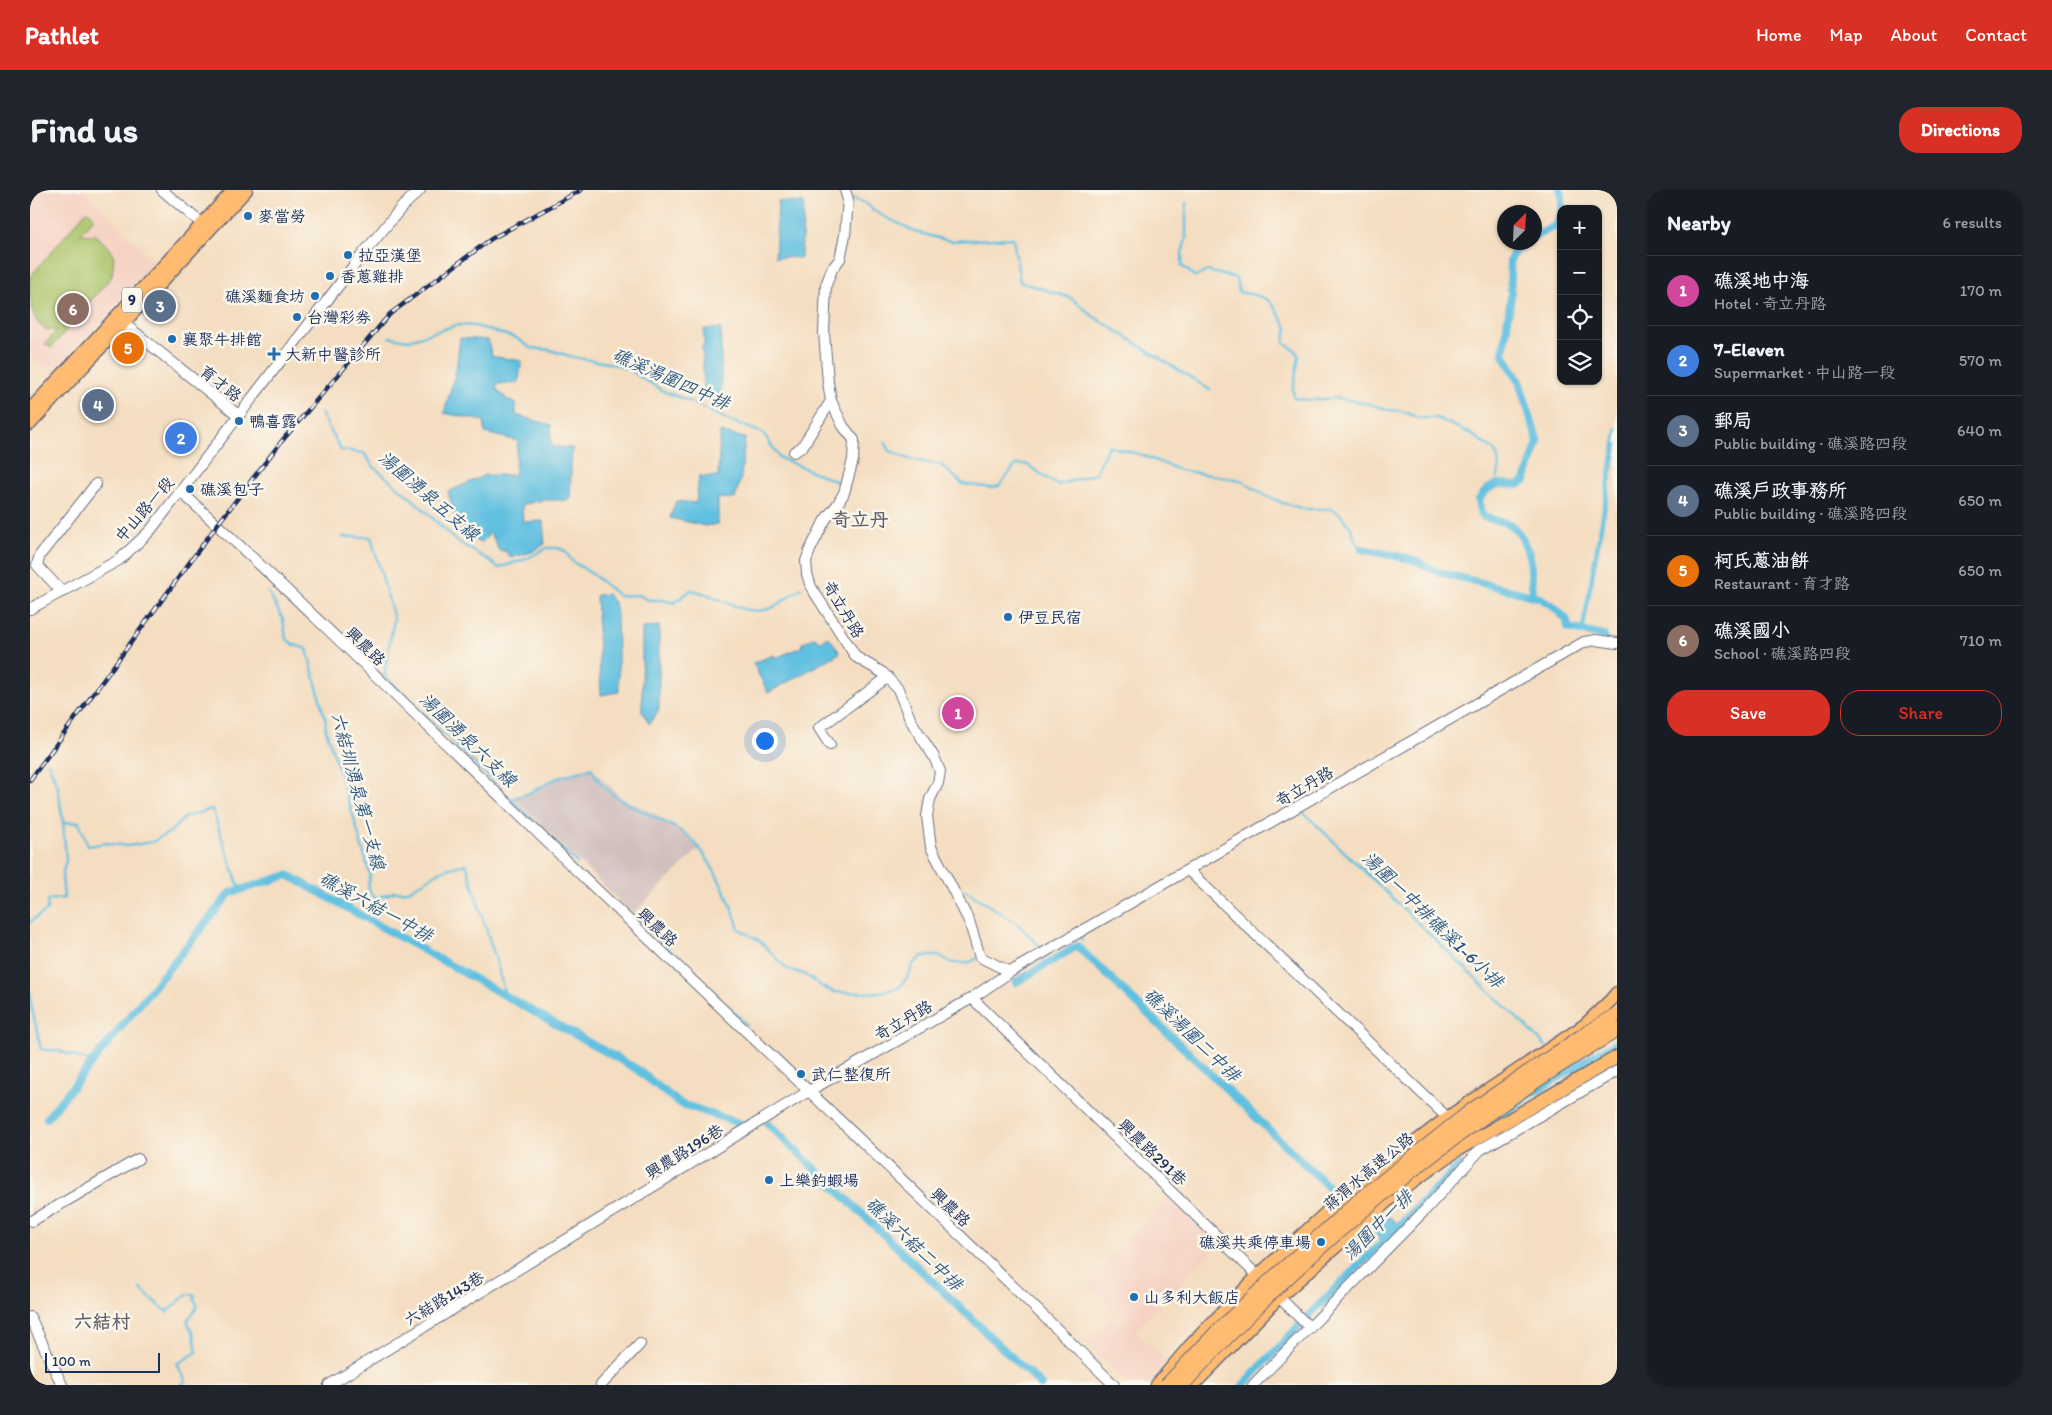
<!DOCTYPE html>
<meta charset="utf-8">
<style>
:root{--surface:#171b24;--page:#20242c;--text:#f1f3f6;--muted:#9ea1a6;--line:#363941;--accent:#d93025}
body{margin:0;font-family:Itim,"LXGW WenKai TC",sans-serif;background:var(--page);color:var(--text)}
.controls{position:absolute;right:15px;top:15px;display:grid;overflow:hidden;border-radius:10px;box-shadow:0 1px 4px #0004}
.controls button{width:45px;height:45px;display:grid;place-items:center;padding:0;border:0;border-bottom:1px solid var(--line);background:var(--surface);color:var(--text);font:25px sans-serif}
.compass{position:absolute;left:1467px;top:15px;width:45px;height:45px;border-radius:50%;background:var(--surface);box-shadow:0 1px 4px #0004;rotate:24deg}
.scale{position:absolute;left:15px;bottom:12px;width:115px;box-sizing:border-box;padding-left:5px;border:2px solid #1b2f5e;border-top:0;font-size:14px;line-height:18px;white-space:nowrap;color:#1b2f5e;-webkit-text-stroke:4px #fbf7ec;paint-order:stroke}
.you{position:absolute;left:734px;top:550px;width:18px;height:18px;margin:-12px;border:4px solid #fff;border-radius:50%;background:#1a73e8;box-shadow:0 0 0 8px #1a73e833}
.badge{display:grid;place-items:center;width:32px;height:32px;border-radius:50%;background:var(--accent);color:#fff;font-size:16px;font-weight:700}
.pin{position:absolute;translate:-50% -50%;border:2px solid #fff;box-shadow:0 1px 5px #0006}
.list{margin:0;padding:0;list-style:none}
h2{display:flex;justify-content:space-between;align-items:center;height:65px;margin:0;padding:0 20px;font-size:21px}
h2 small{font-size:16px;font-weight:400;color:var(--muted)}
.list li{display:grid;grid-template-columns:32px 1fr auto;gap:15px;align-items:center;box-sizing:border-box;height:70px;padding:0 20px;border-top:1px solid var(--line)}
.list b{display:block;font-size:19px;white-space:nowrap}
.list p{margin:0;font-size:16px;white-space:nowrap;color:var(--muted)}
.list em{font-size:16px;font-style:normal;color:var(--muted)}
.actions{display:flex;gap:10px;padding:15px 20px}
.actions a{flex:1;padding:11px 0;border:1px solid var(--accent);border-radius:20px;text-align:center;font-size:18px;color:var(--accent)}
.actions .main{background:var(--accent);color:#fff}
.icon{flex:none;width:28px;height:28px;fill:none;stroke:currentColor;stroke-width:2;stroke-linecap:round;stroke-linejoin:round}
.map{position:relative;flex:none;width:1587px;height:1195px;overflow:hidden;border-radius:20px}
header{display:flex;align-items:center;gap:30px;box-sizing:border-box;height:70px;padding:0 25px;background:var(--accent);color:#fff}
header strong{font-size:24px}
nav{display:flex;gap:28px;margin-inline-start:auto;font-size:18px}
.intro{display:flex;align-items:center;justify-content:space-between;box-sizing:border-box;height:120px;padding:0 30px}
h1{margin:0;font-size:35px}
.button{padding:12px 22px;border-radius:20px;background:var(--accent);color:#fff;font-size:18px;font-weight:700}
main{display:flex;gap:30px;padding:0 30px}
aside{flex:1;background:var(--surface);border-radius:20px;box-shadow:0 1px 4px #0004}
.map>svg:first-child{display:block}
.built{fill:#f5d2c3}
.industrial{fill:#d1bfbd}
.green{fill:#abc46a;stroke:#637a64}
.water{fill:#61c0e0;stroke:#3e789f}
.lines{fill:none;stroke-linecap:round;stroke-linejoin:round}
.stream{stroke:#61c0e0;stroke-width:2.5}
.canal{stroke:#61c0e0;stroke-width:8}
.minor-casing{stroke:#676c80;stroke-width:12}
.major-casing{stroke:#676c80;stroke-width:15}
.minor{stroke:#fff;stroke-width:10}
.major{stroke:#febb71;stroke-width:12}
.rail-casing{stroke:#1b2f5e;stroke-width:4.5}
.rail{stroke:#fbf7ec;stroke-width:2.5;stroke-dasharray:8;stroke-linecap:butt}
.highway-bridge-casing{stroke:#676c80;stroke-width:16;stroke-linecap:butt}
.highway-bridge{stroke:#febb71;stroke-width:14}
.poi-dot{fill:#1f6fb2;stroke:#fbf7ec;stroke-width:2}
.labels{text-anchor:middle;stroke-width:5;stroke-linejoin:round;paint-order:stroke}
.shield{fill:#fbf7ec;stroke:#5e6b89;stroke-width:1}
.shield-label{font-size:15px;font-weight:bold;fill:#1b2f5e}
.poi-label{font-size:16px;fill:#1b2f5e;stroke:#fbf7ec;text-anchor:start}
.street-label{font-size:16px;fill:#1b2f5e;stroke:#fbf7ec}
.water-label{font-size:18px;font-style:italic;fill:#305a85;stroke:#fbf7ec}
.quarter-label{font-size:19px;font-weight:bold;fill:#62606a;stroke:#fbf7ec}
</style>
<header>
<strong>Pathlet</strong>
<nav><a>Home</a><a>Map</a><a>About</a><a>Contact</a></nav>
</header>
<div class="intro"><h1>Find us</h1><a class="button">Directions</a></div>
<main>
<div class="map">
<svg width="1587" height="1195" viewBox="0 0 1587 1195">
<rect width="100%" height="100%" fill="#fbf7ec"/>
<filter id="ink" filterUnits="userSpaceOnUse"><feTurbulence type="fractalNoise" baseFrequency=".02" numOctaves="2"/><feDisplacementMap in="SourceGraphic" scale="10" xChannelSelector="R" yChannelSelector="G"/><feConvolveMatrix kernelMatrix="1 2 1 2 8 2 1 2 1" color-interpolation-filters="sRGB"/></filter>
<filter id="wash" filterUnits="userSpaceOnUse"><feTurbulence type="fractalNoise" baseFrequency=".0096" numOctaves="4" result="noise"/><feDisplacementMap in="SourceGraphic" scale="20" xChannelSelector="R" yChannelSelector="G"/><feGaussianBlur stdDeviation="1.12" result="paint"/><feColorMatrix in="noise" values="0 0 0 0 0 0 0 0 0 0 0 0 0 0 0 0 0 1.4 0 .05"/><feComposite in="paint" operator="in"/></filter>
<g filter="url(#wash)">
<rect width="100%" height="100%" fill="#f4ddc0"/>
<!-- built -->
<path class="built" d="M0,0H53L127,74L24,186L0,164Z
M1138,1008L1187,1055L1105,1141L1138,1173L1119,1195H1099L1056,1153L1086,1122L1058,1093Z"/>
<!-- industrial -->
<path class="industrial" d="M561,578L592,608L621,622L647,638L669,659L603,724L485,609L509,599L533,584Z"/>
<!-- green -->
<path class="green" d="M57,20L65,27L50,44L65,45L79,57L84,68L82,86L21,158L15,154L27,140C0,144 0,110 0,87Z"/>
<!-- water -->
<path class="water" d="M748,11L774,13L771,68L745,67Z
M674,139H691V205H674L672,156L674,155Z
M430,148L458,150L462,166L492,171L488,193L467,194L466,199L478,210L486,213V225L521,235V256L542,258L540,310H512L492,315L493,332L513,331L515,354L502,362L481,368L475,361H469L461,343L451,353C426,344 425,325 418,302L455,285H484L488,251L455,243L454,231L414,223L426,180Z
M690,242L715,248L711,287L705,309L688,308V334L675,336L640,328L646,311L666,313L669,286L688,287Z
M577,404L584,412L587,423L589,502L571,505L566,405Z
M629,436V517L628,521L619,534L612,521V438Z
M785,447L790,451L799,447L810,463L738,503L723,473L744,465L746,468L773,456L772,453Z
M1356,1024L1368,1034L1362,1047L1355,1054L1339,1038Z"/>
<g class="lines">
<!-- stream -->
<path class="stream" d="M821,8L835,13L849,24L884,41L911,49L922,51L983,48L990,92L1041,108L1063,126L1180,200
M1156,13V49L1152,63V76L1166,87L1177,81L1206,88L1209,102C1244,108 1239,109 1257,138L1254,153L1265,160L1269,166L1263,200L1264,208L1279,210L1307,208L1340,214L1358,220L1372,221L1388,228H1407L1441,244L1465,261L1468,269L1469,280L1466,294
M359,147L379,150L427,135L445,136L486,148L501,158L520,160L543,167L588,175L601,181L633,201L659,211L698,230L733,243L750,268L810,293
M291,223L311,260L334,263L344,277L387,313L425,350L460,371L468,378L496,369L517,358H528L535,361L542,371L565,386L589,406L608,405L619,410H633L644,413L661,400C688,404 711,427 739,419C751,415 760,404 772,398
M855,252L860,261L879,269L911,275L933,294L962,298L969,296L986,275L996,274L1027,295L1065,284L1078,256L1109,264L1150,280L1210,290L1235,305L1253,313L1274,319H1301L1309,323L1321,338L1327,354L1332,359
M312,347H341L364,429L354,485L481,609L499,603L525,589L561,578C565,584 569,592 574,597C596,618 629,626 654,643C678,660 701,711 709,739L730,751L757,779L774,784L794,798L804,802L844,803L869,798L879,785L883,774L893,766H910L922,773H938L948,768
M238,402L253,429L256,449L265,455L277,459L296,532L295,537L322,622L340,685L338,697L344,709L364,702L378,701L413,680L436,674L467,774L475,805
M1553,443L1552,439L1587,238
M1553,443L1587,254
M481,609L547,673
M1273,622L1516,856
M33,633L49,632L58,656L76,653L97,656L122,652L140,642L155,627L182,619L211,703
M935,700L989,735L1013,760
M605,727L717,835
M0,732L17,720L18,710L34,708L32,686L36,670L33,633L28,597L18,573
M1049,744L1052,750
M0,801L1,814L11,859L29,861L63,872
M706,940L714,935
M111,1099C119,1108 128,1113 137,1122L157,1104L165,1105L164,1109L168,1116L157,1131L164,1145L167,1162L147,1174L156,1191L151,1195
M288,1195L328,1172"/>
<!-- canal -->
<path class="canal" d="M1530,0L1532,3V19
M1504,47L1525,36L1531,25
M1496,52L1484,63L1480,70L1481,106L1473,164L1489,191L1508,252L1495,291L1489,295C1469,294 1461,291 1449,310L1451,323L1454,327L1480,334L1491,346L1500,366L1503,406
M1332,359L1385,370L1405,381L1510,408L1523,416L1537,430L1538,438L1574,446
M986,792L1047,756L1307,1005
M17,928L200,703L258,685L605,878L649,913L714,935L724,930
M1465,932L1499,905L1587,852
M738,934L1011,1195
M1277,1127L1430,975
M1213,1195L1269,1136"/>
</g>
</g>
<g filter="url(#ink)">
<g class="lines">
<!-- minor casing -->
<g class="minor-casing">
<path id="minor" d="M132,0L177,38
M815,0L818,10L815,45L810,69L802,79L796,95L794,143L798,192L801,211L813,236L824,250L823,270L814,303L807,315L795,330L780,360L776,371L777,384L781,397L826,467L853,483L868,499L881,531L904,567L910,581L908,593L900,609L897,626L901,657L939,731L950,767L980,782
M87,128L208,225
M764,262L772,257L801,211
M150,301C291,429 426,565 563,696C737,862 913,1026 1084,1195
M32,402L7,375L10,365L66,294
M0,419L89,370L120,341L332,65L372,17L390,0
M800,555L789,538L858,487
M1159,681L1422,932
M942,808L1232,1090
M2,1031L108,969
M1244,1102L1280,1138
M0,1127L32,1195
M299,1195L779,901L942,808L980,782L1495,486L1554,452L1566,450L1587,453
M571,1195L610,1154
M1223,1195L1395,1020L1450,960L1587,881"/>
</g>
<!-- major casing -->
<g class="major-casing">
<path id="major" d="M0,220L204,0
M0,234L216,0
M1127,1195L1160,1156L1228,1086L1308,1012L1417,928L1555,835L1581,810L1587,803
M1163,1195L1249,1107L1365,1004L1427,960L1587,867"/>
</g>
<!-- minor -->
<use href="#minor" class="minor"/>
<!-- major -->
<use href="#major" class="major"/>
<!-- rail casing -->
<g class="rail-casing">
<path id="rail" d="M0,590L187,335L251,252L360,124L461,49L551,0"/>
</g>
<!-- rail -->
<use href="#rail" class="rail"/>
<!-- highway-bridge casing -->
<g class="highway-bridge-casing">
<path id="highway-bridge" d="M1137,1195L1189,1140L1237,1094L1332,1008L1441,921L1554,845L1587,825
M1152,1195C1277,1056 1426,935 1587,840"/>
</g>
<!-- highway-bridge -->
<use href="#highway-bridge" class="highway-bridge"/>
</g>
</g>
<!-- markers -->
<g class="poi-dot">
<circle cx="218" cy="26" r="5"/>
<circle cx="318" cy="65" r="5"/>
<circle cx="300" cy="86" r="5"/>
<circle cx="285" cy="106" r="5"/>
<circle cx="267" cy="127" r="5"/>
<circle cx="142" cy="149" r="5"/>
<path d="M241.5 156.5h5v5h5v5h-5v5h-5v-5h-5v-5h5z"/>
<circle cx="209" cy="231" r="5"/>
<circle cx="160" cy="299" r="5"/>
<circle cx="978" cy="427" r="5"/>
<circle cx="771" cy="884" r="5"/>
<circle cx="739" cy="990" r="5"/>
<circle cx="1291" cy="1052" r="5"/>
<circle cx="1104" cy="1107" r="5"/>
</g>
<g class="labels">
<!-- shield labels -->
<rect class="shield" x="92" y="97.5" width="20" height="25" rx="4"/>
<g class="shield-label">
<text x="102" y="115">9</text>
</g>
<!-- poi labels -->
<g class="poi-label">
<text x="228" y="32">麥當勞</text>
<text x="328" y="71">拉亞漢堡</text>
<text x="310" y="92">香蔥雞排</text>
<text x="275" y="112" text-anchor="end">礁溪麵食坊</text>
<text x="277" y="133">台灣彩券</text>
<text x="152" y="155">襄聚牛排館</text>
<text x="255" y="170">大新中醫診所</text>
<text x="219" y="237">鴨喜露</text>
<text x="170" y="305">礁溪包子</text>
<text x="988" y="433">伊豆民宿</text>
<text x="781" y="890">武仁整復所</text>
<text x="749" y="996">上樂釣蝦場</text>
<text x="1281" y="1058" text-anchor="end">礁溪共乘停車場</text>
<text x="1114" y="1113">山多利大飯店</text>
</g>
<!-- street labels -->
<g class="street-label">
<text transform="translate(191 193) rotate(38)" y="6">育才路</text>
<text transform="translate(114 319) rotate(-49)" y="6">中山路一段</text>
<text transform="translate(814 419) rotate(59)" y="6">奇立丹路</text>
<text transform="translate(336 456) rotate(44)" y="6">興農路</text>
<text transform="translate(1274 596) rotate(-30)" y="6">奇立丹路</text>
<text transform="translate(628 737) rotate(43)" y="6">興農路</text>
<text transform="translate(873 830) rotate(-30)" y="6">奇立丹路</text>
<text transform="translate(654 961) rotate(-32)" y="6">興農路196巷</text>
<text transform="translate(1123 962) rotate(44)" y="6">興農路291巷</text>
<text transform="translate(1338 981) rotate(-40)" y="6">蔣渭水高速公路</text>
<text transform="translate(921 1017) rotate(44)" y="6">興農路</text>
<text transform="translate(414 1108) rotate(-31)" y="6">六結路143巷</text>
</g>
<!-- water labels -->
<g class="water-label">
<text transform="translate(641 189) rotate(24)" y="6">礁溪湯圍四中排</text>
<text transform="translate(399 306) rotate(41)" y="6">湯圍湧泉五支線</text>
<text transform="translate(438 550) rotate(44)" y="6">湯圍湧泉六支線</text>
<text transform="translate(328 601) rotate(75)" y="6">六結圳湧泉第一支線</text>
<text transform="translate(346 717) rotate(29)" y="6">礁溪六結一中排</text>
<text transform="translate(1403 730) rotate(44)" y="6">湯圍一中排礁溪1-6小排</text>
<text transform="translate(1162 845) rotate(44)" y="6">礁溪湯圍二中排</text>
<text transform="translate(1348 1035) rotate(-45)" y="6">湯圍中一排</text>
<text transform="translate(884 1054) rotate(44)" y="6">礁溪六結二中排</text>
</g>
<!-- quarter labels -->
<g class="quarter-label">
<text x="830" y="336">奇立丹</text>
<text x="72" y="1138">六結村</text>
</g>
</g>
</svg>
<div class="controls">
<button>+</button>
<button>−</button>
<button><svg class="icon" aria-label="locate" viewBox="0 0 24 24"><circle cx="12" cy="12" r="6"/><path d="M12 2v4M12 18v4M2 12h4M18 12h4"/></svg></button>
<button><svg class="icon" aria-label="layers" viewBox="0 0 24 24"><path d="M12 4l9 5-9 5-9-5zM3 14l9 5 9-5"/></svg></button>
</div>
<svg class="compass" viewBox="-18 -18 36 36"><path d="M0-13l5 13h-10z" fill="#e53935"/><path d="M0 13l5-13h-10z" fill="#9ea1a6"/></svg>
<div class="scale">100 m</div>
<div class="you"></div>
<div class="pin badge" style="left:928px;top:523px;background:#d1479c">1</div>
<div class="pin badge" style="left:151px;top:248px;background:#3f7fe0">2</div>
<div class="pin badge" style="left:130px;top:116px;background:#5c6f8a">3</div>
<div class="pin badge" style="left:68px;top:215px;background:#5c6f8a">4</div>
<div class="pin badge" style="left:98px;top:158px;background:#e8710a">5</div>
<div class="pin badge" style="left:43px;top:119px;background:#8d6e63">6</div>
</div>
<aside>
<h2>Nearby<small>6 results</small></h2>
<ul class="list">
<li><span class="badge" style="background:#d1479c">1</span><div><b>礁溪地中海</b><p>Hotel · 奇立丹路</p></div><em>170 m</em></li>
<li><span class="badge" style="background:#3f7fe0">2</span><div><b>7-Eleven</b><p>Supermarket · 中山路一段</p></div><em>570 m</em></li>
<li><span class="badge" style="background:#5c6f8a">3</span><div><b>郵局</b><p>Public building · 礁溪路四段</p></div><em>640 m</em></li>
<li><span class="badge" style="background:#5c6f8a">4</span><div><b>礁溪戶政事務所</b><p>Public building · 礁溪路四段</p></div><em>650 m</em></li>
<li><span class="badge" style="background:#e8710a">5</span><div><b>柯氏蔥油餅</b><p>Restaurant · 育才路</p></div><em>650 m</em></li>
<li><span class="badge" style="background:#8d6e63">6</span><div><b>礁溪國小</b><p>School · 礁溪路四段</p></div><em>710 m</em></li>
</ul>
<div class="actions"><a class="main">Save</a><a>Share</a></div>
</aside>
</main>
